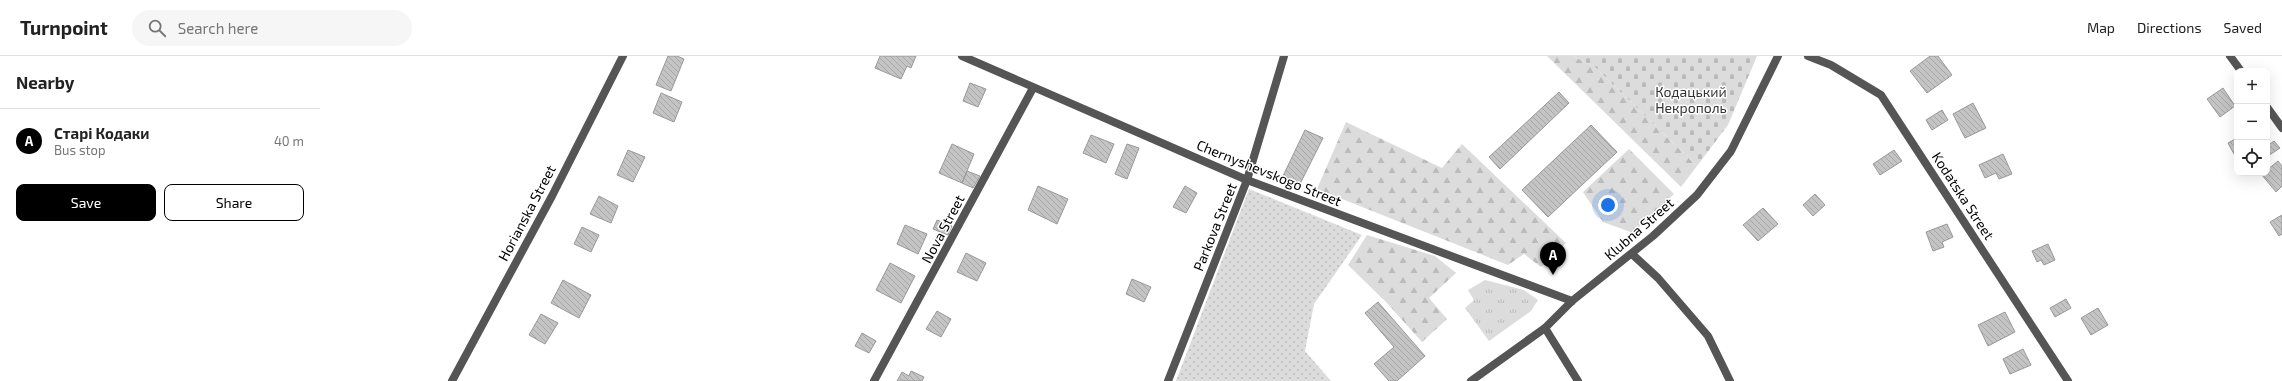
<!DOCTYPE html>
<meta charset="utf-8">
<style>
:root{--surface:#fff;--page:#f6f6f6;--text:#222;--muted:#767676;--line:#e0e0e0;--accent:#000}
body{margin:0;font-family:"Exo 2",sans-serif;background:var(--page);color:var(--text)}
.controls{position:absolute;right:12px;top:12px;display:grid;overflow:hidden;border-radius:8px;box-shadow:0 4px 16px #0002}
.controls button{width:36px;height:36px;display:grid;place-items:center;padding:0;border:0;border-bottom:1px solid var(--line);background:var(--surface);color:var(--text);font:20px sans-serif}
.you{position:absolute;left:1288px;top:149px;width:14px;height:14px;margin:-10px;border:3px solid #fff;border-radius:50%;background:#1a73e8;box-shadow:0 0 0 6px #1a73e833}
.badge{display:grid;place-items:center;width:26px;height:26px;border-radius:50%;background:var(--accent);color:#fff;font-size:13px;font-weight:700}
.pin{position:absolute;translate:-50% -33px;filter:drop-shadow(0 1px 2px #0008)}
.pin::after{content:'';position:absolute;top:21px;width:14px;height:12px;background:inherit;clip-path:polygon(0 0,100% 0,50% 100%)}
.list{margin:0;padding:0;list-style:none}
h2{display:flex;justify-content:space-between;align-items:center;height:52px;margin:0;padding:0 16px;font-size:17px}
h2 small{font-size:13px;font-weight:400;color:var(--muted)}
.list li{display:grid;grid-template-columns:26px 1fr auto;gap:12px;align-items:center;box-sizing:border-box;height:64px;padding:0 16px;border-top:1px solid var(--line)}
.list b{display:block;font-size:15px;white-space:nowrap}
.list p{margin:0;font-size:13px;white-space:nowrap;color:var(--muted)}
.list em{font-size:13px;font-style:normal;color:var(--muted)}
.actions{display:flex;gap:8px;padding:12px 16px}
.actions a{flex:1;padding:9px 0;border:1px solid var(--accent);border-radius:8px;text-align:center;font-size:14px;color:var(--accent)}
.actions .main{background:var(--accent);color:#fff}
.icon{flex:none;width:22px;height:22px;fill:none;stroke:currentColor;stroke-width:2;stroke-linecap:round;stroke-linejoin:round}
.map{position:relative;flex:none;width:1962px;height:325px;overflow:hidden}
header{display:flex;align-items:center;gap:24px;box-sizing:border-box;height:56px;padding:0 20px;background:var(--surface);border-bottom:1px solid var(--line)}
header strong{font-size:19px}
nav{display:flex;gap:22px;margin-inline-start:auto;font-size:14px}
.search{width:280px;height:36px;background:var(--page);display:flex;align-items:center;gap:10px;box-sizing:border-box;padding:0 14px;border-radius:22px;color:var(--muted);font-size:15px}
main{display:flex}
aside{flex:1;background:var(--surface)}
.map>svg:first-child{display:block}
.grass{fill:url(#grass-tufts)}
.forest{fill:url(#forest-firs)}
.cemetery{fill:url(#cemetery-stones)}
.park{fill:url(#park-dots)}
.building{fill:url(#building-back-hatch);stroke:#999}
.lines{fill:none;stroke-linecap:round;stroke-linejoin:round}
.service{stroke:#555;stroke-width:8}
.minor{stroke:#555;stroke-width:8}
.tertiary{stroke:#555;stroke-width:8}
.labels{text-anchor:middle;stroke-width:3;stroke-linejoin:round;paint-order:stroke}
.park-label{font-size:14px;fill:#333;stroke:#fff}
.street-label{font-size:14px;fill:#000;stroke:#fff}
</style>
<header>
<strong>Turnpoint</strong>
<div class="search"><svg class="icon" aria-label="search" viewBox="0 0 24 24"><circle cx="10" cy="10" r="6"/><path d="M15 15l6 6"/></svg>Search here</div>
<nav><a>Map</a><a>Directions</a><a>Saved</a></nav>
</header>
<main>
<aside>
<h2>Nearby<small></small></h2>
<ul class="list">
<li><span class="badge">A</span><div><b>Старі Кодаки</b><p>Bus stop</p></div><em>40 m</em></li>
</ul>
<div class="actions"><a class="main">Save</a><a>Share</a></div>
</aside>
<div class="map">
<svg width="1962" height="325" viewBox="0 0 1962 325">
<defs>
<pattern id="grass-tufts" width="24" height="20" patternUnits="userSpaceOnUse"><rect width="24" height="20" fill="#dcdcdc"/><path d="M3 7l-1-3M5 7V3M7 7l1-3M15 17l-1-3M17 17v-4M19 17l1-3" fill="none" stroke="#bbb"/></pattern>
<pattern id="forest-firs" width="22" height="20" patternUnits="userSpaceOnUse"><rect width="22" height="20" fill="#dcdcdc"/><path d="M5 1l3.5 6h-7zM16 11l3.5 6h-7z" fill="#bbb"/></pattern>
<pattern id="cemetery-stones" width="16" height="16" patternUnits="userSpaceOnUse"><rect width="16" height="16" fill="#dcdcdc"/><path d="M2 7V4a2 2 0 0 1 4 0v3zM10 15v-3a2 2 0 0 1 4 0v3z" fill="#bbb"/></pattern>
<pattern id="park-dots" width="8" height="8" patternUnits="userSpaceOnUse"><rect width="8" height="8" fill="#dcdcdc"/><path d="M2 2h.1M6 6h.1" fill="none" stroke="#bbb" stroke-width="1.8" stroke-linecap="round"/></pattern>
<pattern id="building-back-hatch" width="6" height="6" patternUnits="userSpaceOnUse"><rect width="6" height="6" fill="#c4c4c4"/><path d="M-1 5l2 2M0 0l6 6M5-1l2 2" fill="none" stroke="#a7a7a7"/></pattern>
</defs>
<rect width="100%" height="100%" fill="#fff"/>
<!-- grass -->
<path class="grass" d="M1165,224L1204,234L1218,244L1211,255L1169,285L1145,252L1154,244L1148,234Z"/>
<!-- forest -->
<path class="forest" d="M1227,0H1253L1275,11L1377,110L1361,131Z
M1026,66L1122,112L1142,88L1246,187L1221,211L1204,198L1188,209L997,133Z
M1309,93L1354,138L1313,177L1283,166L1263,136Z
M1047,179L1115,200L1136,217L1109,242L1127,263L1102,286L1066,246L1028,209Z"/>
<!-- cemetery -->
<path class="cemetery" d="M1253,0H1437L1408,69L1377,110L1275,11Z"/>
<!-- park -->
<path class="park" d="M929,133L1042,179L994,248L985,295L1011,325H856Z"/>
<!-- building -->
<path class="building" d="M348,0H357L364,3L351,35L336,29Z
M560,0H596L591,12L587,10L581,23L555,12Z
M1610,0H1618L1632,19L1607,37L1590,15Z
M650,27L666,33L658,51L643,45Z
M1903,32L1915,50L1900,61L1887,43Z
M1239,36L1249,47L1180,113L1169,101Z
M341,37L362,46L354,66L333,57Z
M1653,47L1666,72L1645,82L1633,58Z
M1622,54L1628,64L1612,74L1606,64Z
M1271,69L1297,96L1228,161L1202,134Z
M985,74L1003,82L980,128L963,120Z
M771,79L794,88L786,107L763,97Z
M1917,82V96L1914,98L1908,87Z
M1954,85L1960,92L1948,100L1947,90Z
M632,88L654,98L642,127L619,117Z
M807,88L819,92L807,123L795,118Z
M308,94L325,101L313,126L297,119Z
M1574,94L1582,105L1560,119L1553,108Z
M1683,98L1692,118L1679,123L1676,117L1665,122L1659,109Z
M1958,105L1962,110V130L1956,136L1941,118L1947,117V114Z
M647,115L660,120L653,132L642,127Z
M718,130L748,143L737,168L708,154Z
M865,130L877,137L866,157L853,151Z
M1495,138L1505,149L1493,160L1483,149Z
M279,140L298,150L291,167L270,158Z
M1443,152L1458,168L1438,185L1423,169Z
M1962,159V178L1959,180L1950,166Z
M617,164L632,170L628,179L613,173Z
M1627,168L1633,181L1622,186L1624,191L1613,195L1606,176Z
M585,169L607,178L598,198L577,188Z
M262,171L279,179L271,196L254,188Z
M1728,188L1735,204L1724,209L1721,204L1717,206L1712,195Z
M646,197L666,207L657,225L637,216Z
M570,207L595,220L581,247L556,234Z
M812,223L831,231L824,246L806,238Z
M243,224L271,239L259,262L231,247Z
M1746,243L1751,252L1735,261L1730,252Z
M1058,246L1105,300L1077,325H1069L1054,308L1074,291L1045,257Z
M1778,252L1788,269L1771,279L1761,262Z
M617,255L631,263L621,281L606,273Z
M1685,256L1695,276L1668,290L1658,269Z
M221,258L238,267L225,288L209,279Z
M542,277L556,285L549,297L535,290Z
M1703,293L1711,309L1690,318L1683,303Z
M591,315L604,321L602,325H577L582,316L589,320Z"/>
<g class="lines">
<!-- service -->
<path class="service" d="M1312,198L1338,222L1388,280L1410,325"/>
<!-- minor -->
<path class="minor" d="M642,0L927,124L1252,245
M1488,0L1511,9L1561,39L1748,325
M1910,0L1921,15
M1947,51L1962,72
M1225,272L1258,325
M132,325L232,140L303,0
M554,325L713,32
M848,325L927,124L964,0"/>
<!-- tertiary -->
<path class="tertiary" d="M1151,325L1225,272L1252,245L1333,180L1377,139L1411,95L1458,0"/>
</g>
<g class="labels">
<!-- park labels -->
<g class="park-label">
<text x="1371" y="41">Кодацький<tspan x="1371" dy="16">Некрополь</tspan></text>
</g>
<!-- street labels -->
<g class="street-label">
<text transform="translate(949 117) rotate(22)" y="5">Chernyshevskogo Street</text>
<text transform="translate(1643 140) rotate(57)" y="5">Kodatska Street</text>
<text transform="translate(207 157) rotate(-62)" y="5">Horianska Street</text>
<text transform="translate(895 171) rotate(-68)" y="5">Parkova Street</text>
<text transform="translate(623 173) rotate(-62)" y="5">Nova Street</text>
<text transform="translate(1319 173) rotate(-41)" y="5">Klubna Street</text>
</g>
</g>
</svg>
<div class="controls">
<button>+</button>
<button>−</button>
<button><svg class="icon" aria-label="locate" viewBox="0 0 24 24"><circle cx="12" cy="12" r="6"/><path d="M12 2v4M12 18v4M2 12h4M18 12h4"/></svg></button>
</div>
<div class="you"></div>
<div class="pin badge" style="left:1233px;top:219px">A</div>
</div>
</main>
